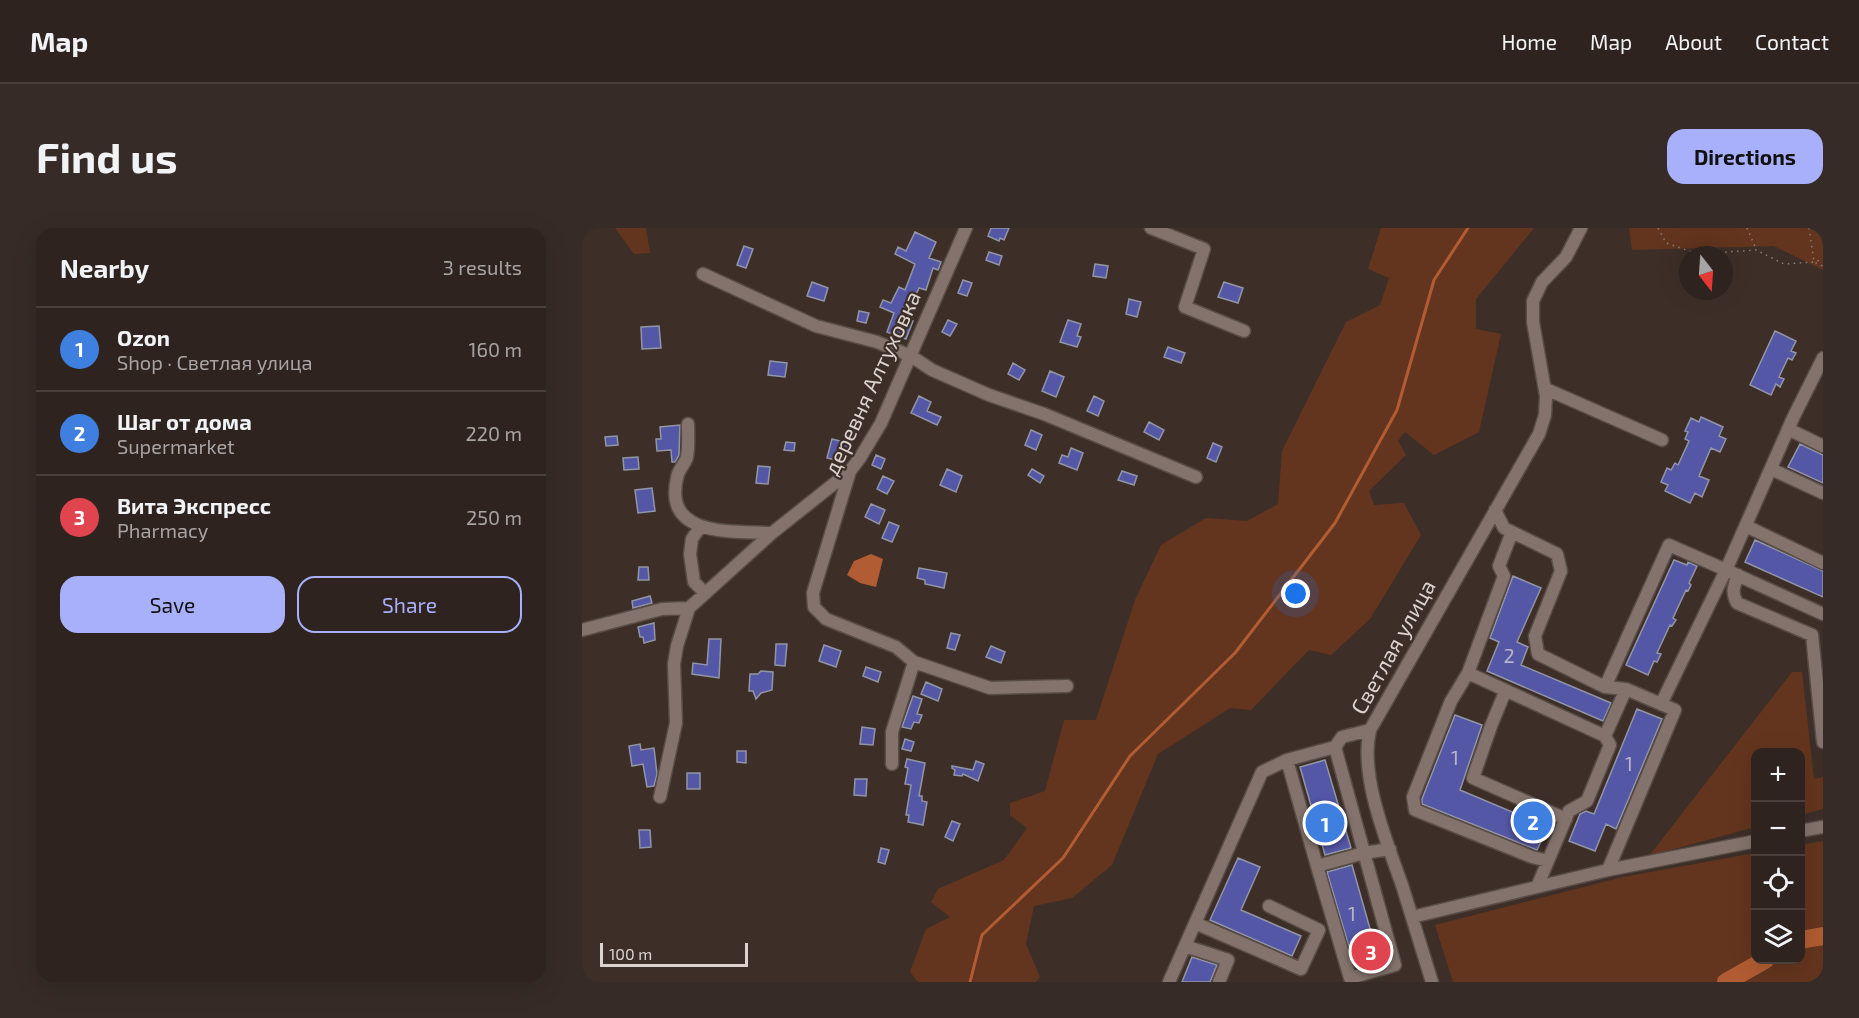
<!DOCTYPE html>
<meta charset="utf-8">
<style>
:root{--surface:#2e231e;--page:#362b27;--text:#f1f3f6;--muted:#a7a4a4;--line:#49403c;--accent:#a8b0fc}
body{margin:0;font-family:"Exo 2",sans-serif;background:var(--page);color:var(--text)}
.controls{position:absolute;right:18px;bottom:18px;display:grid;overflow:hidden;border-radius:12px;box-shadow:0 6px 24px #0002}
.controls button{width:54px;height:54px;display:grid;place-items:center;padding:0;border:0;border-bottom:2px solid var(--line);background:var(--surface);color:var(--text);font:30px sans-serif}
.compass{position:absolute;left:1097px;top:18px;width:54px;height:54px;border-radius:50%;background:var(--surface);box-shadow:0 6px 24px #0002;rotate:163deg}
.scale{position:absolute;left:18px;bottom:15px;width:148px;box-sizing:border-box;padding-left:6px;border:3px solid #dcd3cf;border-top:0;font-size:16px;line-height:21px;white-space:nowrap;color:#dcd3cf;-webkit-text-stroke:4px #3d2f28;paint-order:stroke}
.you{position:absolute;left:714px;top:366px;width:21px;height:21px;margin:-15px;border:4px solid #fff;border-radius:50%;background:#1a73e8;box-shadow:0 0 0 9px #1a73e833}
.badge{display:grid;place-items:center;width:39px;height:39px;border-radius:50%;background:var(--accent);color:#fff;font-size:20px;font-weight:700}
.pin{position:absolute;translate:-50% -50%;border:3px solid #fff;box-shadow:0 2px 6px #0006}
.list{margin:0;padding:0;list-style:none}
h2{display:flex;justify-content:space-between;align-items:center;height:78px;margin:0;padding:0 24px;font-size:26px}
h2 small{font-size:20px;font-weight:400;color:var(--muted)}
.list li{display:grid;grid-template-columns:39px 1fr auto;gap:18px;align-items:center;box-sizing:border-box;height:84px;padding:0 24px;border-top:2px solid var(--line)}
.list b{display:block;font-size:22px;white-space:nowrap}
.list p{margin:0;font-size:20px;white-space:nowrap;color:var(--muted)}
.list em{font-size:20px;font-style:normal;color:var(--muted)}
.actions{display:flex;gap:12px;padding:18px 24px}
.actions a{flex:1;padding:14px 0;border:2px solid var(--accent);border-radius:18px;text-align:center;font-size:21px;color:var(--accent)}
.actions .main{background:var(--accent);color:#111}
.icon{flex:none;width:33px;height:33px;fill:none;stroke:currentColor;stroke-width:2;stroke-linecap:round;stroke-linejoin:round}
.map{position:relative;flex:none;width:1241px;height:754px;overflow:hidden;border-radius:18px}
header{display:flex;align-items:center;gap:36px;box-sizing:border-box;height:84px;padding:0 30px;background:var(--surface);border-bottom:2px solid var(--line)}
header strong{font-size:28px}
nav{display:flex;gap:33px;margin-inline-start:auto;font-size:21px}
.intro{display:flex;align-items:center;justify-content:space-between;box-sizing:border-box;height:144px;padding:0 36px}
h1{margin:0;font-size:42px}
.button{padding:15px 27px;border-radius:18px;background:var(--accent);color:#111;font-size:21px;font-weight:700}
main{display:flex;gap:36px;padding:0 36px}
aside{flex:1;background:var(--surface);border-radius:18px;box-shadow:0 6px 24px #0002}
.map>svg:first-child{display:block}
.green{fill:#64351e}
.water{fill:#b15c32}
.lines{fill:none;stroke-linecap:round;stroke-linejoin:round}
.stream{stroke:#b15c32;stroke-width:3}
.river{stroke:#b15c32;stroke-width:18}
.building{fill:#5457a6;stroke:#9295a5;stroke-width:1.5}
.minor-casing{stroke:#584c46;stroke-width:15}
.path{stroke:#8a7e79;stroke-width:1.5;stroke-dasharray:1.5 4.5;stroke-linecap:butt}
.minor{stroke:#84736c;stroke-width:12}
.labels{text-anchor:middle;stroke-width:4.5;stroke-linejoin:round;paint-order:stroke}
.number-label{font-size:20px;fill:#bab4c5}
.street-label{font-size:22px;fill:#dcd3cf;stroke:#3d2f28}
</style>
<header>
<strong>Map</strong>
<nav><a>Home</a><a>Map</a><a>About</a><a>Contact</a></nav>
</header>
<div class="intro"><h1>Find us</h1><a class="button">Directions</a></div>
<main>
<aside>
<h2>Nearby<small>3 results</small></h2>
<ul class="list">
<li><span class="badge" style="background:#3f7fe0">1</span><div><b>Ozon</b><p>Shop · Светлая улица</p></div><em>160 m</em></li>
<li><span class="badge" style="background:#3f7fe0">2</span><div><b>Шаг от дома</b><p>Supermarket</p></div><em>220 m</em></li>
<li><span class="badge" style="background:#e0444e">3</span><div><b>Вита Экспресс</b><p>Pharmacy</p></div><em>250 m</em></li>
</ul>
<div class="actions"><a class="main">Save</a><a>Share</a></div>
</aside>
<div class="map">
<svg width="1241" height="754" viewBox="0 0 1241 754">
<rect width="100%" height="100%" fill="#3d2f28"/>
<!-- green -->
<path class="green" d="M33,0H64L68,25L52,26Z
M799,0H952L894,71V101L919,106L897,204L852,227L823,204L816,213L824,227L787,263L792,277L822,275L839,307L788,391L749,427L727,422L669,482L648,480L576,526L530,637L490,670L452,678L444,716L458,749L454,754H336L328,744L344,701L368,689L349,674L356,661L422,632L445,600L428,587V575L463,563L482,492H514L553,372L579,317L624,290L665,293L696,276L700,223L764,94L798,77L807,50L786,41Z
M1047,0H1241V42L1192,18L1050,22Z
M1210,444H1220L1232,551L1241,549V581L1219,587L1218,524H1174L1173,599L1067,628Z
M1241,613V754H871L853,697L1041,649L1173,625L1174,732H1218L1219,617Z"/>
<!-- water -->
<path class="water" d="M289,326L301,331L294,359L278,355L265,347L272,333Z"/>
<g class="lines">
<!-- stream -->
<path class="stream" d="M388,754L400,707L481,630L548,528L653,425L753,295L815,182L852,52L886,0"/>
<!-- river -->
<path class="river" d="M1218,712L1241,708
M1144,754L1183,732"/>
</g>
<!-- building -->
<path class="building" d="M409,0H427L422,12L418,10L417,13L406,8Z
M333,4L354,14L347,30L359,34L356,42L351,40L344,62L337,60L323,91L331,93L324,111L305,104L312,85L298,79L301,72L309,75L317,59L323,62L333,36L313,26L316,19L324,23Z
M162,18L171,21L164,40L155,37Z
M407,24L420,28L417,37L404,32Z
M513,36L526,38L524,50L511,48Z
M381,52L390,55L385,68L376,65Z
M230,54L246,60L242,73L225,68Z
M642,54L661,60L656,75L636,69Z
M547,71L559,74L555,89L544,86Z
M277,83L287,85L284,95L275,93Z
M366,92L375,96L368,108L360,104Z
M486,92L499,96L495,108L499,109L495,119L478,114Z
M77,98L79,120L60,121L59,99Z
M1193,103L1214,113L1209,123L1214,125L1210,132L1206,130L1197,149L1202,151L1198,159L1194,156L1189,167L1168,157Z
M586,119L603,125L599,135L582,129Z
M188,133L205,135L203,149L186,147Z
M431,135L443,142L437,152L426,146Z
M468,143L482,149L474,169L460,163Z
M337,168L349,174L345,183L359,189L355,197L329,185Z
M512,168L522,173L516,188L505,183Z
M1119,189L1141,199L1137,208L1144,211L1138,224L1129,220L1117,248L1127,252L1120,269L1113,265L1108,275L1083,263L1086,257L1079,254L1085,240L1089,242L1093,235L1096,237L1107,213L1103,211L1106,204L1103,203L1109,190L1117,194Z
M567,194L582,202L577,212L562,204Z
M98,197L97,227L93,234H90L89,222L75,223L74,211H79L78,199Z
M449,202L460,207L454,222L443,217Z
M35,208L36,217L24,218L23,209Z
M250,211L266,215L262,234L245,230Z
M204,214L213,215L212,223L202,222Z
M631,215L640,219L634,234L625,230Z
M1218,216L1241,227V255L1206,239Z
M489,220L501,225L495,242L477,235L480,227L486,229Z
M294,227L303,231L299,241L290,237Z
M56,229L57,241L42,242L41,230Z
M176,238L188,239L186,256L174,255Z
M365,241L380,248L374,264L358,257Z
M450,241L462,248L458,255L446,247Z
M540,243L555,248L552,257L536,252Z
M301,248L312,253L305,266L295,261Z
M70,260L73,283L56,285L53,262Z
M289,276L303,282L297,296L283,289Z
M307,294L317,298L310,314L300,310Z
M1173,312L1241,343V369L1163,334Z
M1092,332L1105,337L1106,334L1115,338L1107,355L1109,357L1106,363L1104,362L1091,390L1094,392L1090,398L1088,397L1075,425L1079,426L1075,434L1072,433L1066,447L1044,437Z
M57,339H66L67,352H56Z
M337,340L365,345L362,360L343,356V352L335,350Z
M931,348L959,360L935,414L946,419L939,437L1029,475L1021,493L905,443L917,414L908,410Z
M68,368L70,375L51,380L50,373Z
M72,395L73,412L62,415L61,409H58L56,399Z
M369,405L378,407L373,422L365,420Z
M127,411H139L137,450L110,446L111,435L125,437Z
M194,416H205L203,438L193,437Z
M242,417L259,423L254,439L237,433Z
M409,418L423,424L419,435L404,429Z
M284,439L299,444L296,454L281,448Z
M179,443L191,444L190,462L179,465L174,471L171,463H167L168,446H176Z
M344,454L360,461L356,473L339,466Z
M331,468L340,471L335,486L340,487L337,495L332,494L329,501L320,499Z
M1055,481L1080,491L1034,601L1024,596L1013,623L987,613L998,586L1004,583L1012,586Z
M873,487L900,497L878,562L966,599L955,622L840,576V571Z
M280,499L293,501L291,517L278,516Z
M323,511L332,514L329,523L320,521Z
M58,516L59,522L72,520L75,546L72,558L65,559L61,536L50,538L47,518Z
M155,523H164V535L155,534Z
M325,531L343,535L337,568H340V573L345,574L341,597L326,594L327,587H324L329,557L323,556L326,540L323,539Z
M743,532L769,620L743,627L718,539Z
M394,533L402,536L396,553L381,546L380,548L372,547L373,542L370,540V538L391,542Z
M105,545H118V561H105Z
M273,551H285L284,568L272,567Z
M370,593L378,596L371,613L363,609Z
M57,602H68L69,619L58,620Z
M299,620L307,622L303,636L296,634Z
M656,630L678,639L659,682L719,708L710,728L628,692Z
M770,637L796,729L772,736L745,644Z
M610,729L635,737L628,754H600Z"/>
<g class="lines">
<!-- minor casing -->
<g class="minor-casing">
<path id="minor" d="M384,0L299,195L278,230L268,243L231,365L232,379L244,391L314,419L332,434L408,460L485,458
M569,0L622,21L603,79L662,103
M121,46L234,98L295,114L329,128L350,142L407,167L462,186L614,249
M1241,130L1211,190L1144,342L1241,386
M964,161L1080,212
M106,196C106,206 107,219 105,229C103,236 96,242 95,250C81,310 152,303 190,305
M1206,201L1241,218
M1189,241L1241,265
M913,282L922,300L930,304L917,338L922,348L886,445L1023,508L1028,517L1005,573L987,583L955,659
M1164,298L1241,335
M118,299L110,311L108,326L112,354L123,365
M930,304L975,326L979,343L953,408L956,426L1023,459L1044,461L1093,482L1026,642
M1156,347C1152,358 1149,364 1155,375L1230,407L1241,514
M0,402L80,381L107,380
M886,445L869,473L831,569L833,582L950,629L966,633
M1023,459L1087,317L1144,342L1079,476
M923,464L909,498L891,550L984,591
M1023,508L1044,461
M753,519L760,509L788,502
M310,536V504L332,434
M78,569L94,495L92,436L95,418L107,380L190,305L268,243
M1218,603L1241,599
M735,638L705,532L753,519L813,737L768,750L735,638L782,625L808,621
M830,689L1026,642L1174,613
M613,695L719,741L737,702L687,678
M603,718L646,732L637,754
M587,754L680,544L705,532
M850,754C840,722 830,689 820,657C805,614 777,547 788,502L957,206L963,187L964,168L951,94V73L960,54L984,29L999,0"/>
</g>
<!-- path -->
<path class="path" d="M1076,0L1084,15L1116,26L1174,22L1202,36L1232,34L1241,31
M1165,0L1174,21
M1227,0L1232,34L1241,38"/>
<!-- minor -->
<use href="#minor" class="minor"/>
</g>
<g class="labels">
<!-- number labels -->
<g class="number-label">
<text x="927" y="435">2</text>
<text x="873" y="537">1</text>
<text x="1047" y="543">1</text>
<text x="770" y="693">1</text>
</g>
<!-- street labels -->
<g class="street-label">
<text transform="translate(290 155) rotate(-65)" y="8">деревня Алтуховка</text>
<text transform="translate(811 419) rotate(-61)" y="8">Светлая улица</text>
</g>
</g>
</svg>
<div class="controls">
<button>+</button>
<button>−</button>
<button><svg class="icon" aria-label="locate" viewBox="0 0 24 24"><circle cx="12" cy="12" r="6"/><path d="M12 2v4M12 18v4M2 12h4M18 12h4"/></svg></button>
<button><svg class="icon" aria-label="layers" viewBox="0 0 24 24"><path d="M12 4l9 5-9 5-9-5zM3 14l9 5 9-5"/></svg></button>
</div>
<svg class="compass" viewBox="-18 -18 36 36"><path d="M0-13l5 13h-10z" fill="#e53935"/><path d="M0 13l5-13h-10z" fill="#a7a4a4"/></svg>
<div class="scale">100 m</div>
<div class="you"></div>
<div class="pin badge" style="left:743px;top:595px;background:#3f7fe0">1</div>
<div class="pin badge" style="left:951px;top:593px;background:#3f7fe0">2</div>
<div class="pin badge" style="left:789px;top:723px;background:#e0444e">3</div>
</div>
</main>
